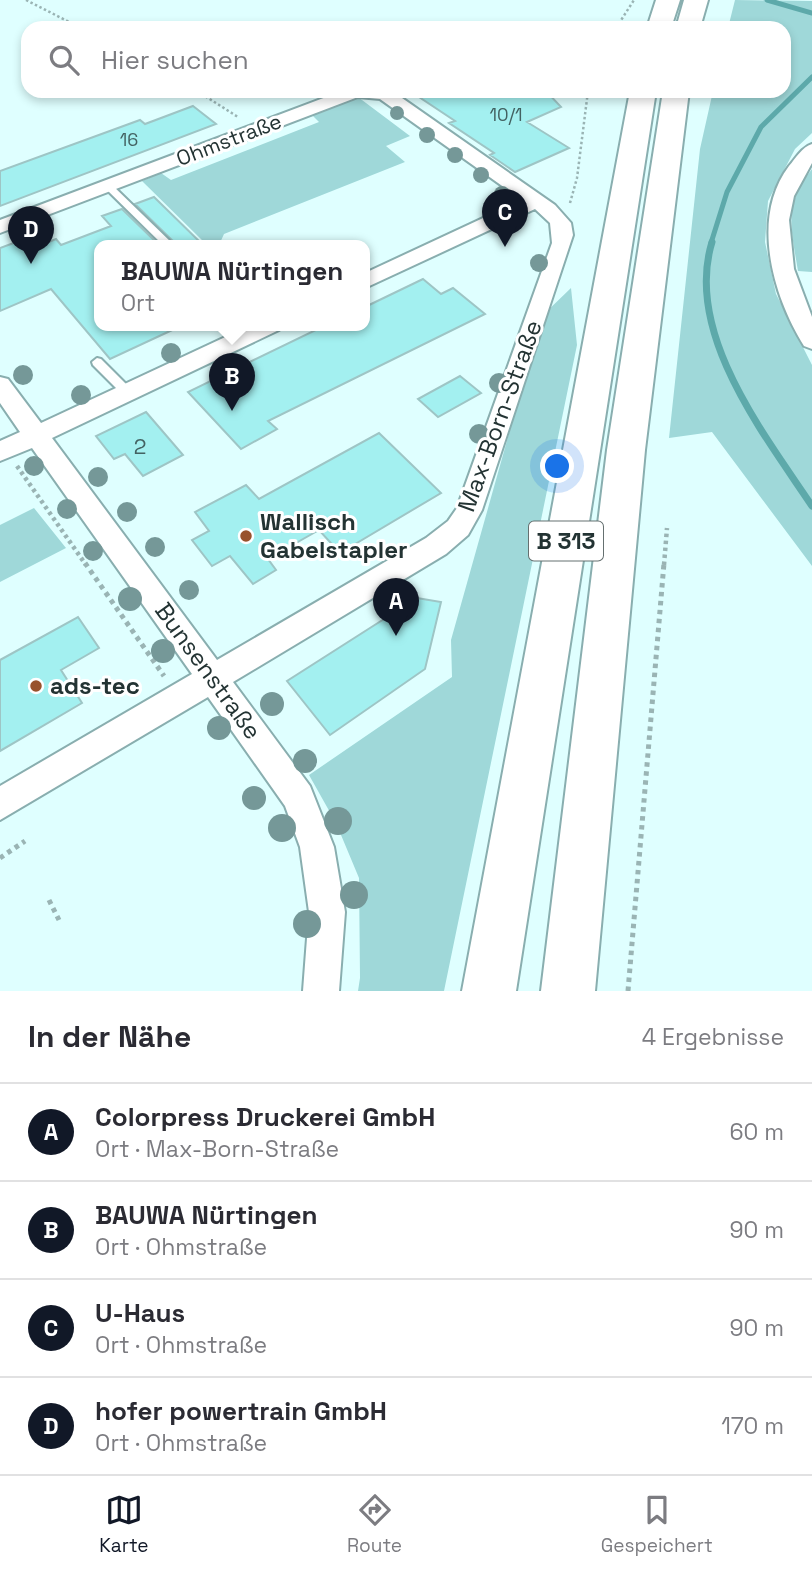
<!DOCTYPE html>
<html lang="de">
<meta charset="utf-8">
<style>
:root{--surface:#fff;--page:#f7f7f7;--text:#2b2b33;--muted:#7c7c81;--line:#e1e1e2;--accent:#111827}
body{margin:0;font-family:"Space Grotesk",sans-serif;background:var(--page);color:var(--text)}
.you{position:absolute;left:558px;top:467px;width:24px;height:24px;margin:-18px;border:5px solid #fff;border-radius:50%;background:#1a73e8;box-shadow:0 0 0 10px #1a73e833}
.badge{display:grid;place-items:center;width:46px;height:46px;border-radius:50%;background:var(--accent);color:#fff;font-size:23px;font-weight:700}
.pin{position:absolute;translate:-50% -58px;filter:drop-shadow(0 2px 4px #0008)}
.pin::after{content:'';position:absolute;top:37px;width:24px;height:21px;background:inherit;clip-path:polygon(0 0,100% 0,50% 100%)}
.popup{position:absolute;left:94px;top:240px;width:276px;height:91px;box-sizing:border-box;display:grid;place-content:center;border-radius:14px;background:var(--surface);filter:drop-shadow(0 2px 5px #0005);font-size:23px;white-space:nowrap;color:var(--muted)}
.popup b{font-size:26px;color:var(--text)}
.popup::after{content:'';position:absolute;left:50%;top:100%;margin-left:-14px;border:14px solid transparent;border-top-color:var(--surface)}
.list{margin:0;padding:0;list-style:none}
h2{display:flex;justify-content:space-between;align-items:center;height:91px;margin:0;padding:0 28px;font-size:30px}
h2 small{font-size:23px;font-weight:400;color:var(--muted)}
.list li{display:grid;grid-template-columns:46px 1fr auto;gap:21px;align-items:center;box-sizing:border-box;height:98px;padding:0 28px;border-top:2px solid var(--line)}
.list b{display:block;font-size:26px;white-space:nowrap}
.list p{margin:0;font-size:23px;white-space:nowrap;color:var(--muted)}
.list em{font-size:23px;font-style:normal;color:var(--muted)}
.icon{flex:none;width:38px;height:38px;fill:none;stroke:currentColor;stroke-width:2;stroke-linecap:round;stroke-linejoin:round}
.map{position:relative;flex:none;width:812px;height:991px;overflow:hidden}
.search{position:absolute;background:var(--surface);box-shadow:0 4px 10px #0003;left:21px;right:21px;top:21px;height:77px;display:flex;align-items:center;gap:18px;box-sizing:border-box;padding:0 24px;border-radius:21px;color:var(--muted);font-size:26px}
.sheet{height:483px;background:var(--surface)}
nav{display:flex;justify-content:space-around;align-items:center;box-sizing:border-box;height:98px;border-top:2px solid var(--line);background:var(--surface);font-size:19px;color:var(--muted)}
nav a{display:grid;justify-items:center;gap:4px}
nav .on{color:var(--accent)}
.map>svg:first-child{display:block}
.green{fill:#9fd8d9}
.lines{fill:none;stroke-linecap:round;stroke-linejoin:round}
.stream-far1{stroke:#5da9aa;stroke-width:5}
.stream{stroke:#5da9aa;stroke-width:7}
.building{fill:#a3f0f0;stroke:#9ec5c5;stroke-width:2}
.service-casing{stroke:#89aeaf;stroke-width:4}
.minor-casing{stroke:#89aeaf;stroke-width:4}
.trunk-casing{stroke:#89aeaf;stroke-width:4}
.path-far2{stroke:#9ab4b4;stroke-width:2.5;stroke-dasharray:2.5 2.5;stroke-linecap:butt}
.path-far1{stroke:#9ab4b4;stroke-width:4.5;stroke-dasharray:3.5 3.5;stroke-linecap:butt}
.path{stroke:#9ab4b4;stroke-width:5;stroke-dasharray:4.5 4.5;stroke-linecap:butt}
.service{fill:#fff;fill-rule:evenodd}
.minor{fill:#fff;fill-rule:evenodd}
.trunk{fill:#fff;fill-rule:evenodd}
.tree{fill:#759898}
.poi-dot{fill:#98512b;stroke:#fff;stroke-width:2.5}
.labels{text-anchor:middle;stroke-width:6;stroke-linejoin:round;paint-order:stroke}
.far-number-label{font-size:18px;fill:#436262}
.far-street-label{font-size:21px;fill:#233333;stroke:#fff}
.number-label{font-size:21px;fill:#436262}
.shield{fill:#fff;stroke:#657070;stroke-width:2}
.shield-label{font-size:23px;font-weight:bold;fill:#233333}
.street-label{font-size:24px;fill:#233333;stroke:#fff}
.poi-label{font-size:24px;font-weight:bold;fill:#233333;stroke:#fff;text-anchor:start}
</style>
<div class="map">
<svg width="812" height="991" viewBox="0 0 812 991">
<rect width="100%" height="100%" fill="#dfffff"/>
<!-- green -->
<path class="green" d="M735,0L812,1V133L795,149L768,201L765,242L776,294L812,365V566L712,432L669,438L700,149L713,91H784V28H728Z
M358,97L410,136L386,146L405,162L224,234L219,245H207L142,181L161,173L171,180L319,122L311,114Z
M812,169V272L798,271C791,228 783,206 812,169Z
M571,288L577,345L444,991H358L360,978L359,878L336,823L309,775L452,677L451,640L542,316Z
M34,508L66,548L0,582V525Z"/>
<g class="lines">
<!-- stream-far1 -->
<path class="stream-far1" d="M767,0L812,13
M711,243L727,192L761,127L812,77"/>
<!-- stream -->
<path class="stream" d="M712,242C684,333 764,434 812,506"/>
</g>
<!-- building -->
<path class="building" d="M410,91H523L524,96L546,91L561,107L527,122L569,148L515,172L490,155L494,153L449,123L455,121Z
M193,106L216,124L0,206V171L140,120L145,124Z
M154,197L203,245H177L135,204Z
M122,209L159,245H99V325H183L110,359L51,289L0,311V248L35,235L44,244L56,239L61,245L111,226L102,216Z
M423,279L441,294L453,288L485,314L268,421L277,429L241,449L188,392L326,325H365V307Z
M460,376L481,393L438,417L418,399Z
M146,412L183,455L143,476L125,454L114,459L96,436Z
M379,433L441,493L340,553L319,530L268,559L276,570L253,584L230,556L212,566L192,540L209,531L195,512L246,485L259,499Z
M417,598L441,602L425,669L330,735L287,681Z
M78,617L99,648L61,670L82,703L0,751V660Z"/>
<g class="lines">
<!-- service casing -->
<g class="service-casing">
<path id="service" d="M108,183L111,184L174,245H163L105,188L103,186Z
M97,358L101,359L131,389L133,392L131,395H123L93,365L92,362Z"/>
</g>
<!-- minor casing -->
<g class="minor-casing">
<path id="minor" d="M342,91H392L555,205L571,223L573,235L482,510L468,535L446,554L233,682L310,786L334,847L345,912L339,991H303L309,912L300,847L285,806L208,697L0,820V786L192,674L32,448L0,461V441L20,432L0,403V377L8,379L41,423L251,325H282L279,330L52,438L217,660L426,538L448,521L457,508L552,243L550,223L535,209L365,288V273L522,200L380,99L358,97L0,233V220Z
M812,144V163L794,196L789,220L794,269L812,317V349L804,346C773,296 750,218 789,166C796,158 802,147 812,144Z"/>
</g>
<!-- trunk casing -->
<g class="trunk-casing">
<path id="trunk" d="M656,0H680L671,28H647Z
M684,0H708L700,28H676Z
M630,91H656L516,991H462Z
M663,91H689L645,450L595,991H541L607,450Z"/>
</g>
<!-- path-far2 -->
<path class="path-far2" d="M26,0L81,28
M616,28L634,0
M197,91L238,117
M570,203L577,178L588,91"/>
<!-- path-far1 -->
<path class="path-far1" d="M17,466L86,565
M664,565L667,528"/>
<!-- path -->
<path class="path" d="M85,563L164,676
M0,858L25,841
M49,900L59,920
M628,991L664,563"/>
<!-- service -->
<use href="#service" class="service"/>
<!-- minor -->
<use href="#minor" class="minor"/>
<!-- trunk -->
<use href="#trunk" class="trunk"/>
</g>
<!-- trees -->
<g class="tree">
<circle cx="397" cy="113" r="7"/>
<circle cx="427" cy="135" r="8"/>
<circle cx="455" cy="155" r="8"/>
<circle cx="481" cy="175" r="8"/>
<circle cx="502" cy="194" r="8"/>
<circle cx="539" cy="263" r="9"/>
<circle cx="171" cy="353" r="10"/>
<circle cx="23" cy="375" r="10"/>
<circle cx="499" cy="383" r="10"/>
<circle cx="81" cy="395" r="10"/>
<circle cx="479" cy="434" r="10"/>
<circle cx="34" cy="466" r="10"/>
<circle cx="98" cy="477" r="10"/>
<circle cx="67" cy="509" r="10"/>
<circle cx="127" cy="512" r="10"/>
<circle cx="155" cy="547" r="10"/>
<circle cx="93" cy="551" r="10"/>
<circle cx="189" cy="590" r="10"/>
<circle cx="130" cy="599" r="12"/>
<circle cx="163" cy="651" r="12"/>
<circle cx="272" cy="704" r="12"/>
<circle cx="219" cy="728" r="12"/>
<circle cx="305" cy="761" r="12"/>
<circle cx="254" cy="798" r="12"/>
<circle cx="338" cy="821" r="14"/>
<circle cx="282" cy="828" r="14"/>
<circle cx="354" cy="895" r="14"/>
<circle cx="307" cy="924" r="14"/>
</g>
<!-- markers -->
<g class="poi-dot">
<circle cx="246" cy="536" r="7"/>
<circle cx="36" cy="686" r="7"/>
</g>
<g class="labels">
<!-- far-number labels -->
<g class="far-number-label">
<text x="506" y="121">10/1</text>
<text x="129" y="146">16</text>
</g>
<!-- far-street labels -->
<g class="far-street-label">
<text transform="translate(229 140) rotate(-21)" y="7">Ohmstraße</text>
</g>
<!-- number labels -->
<g class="number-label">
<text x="140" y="454">2</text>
</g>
<!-- shield labels -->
<rect class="shield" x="529" y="521.5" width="74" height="39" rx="5"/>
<g class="shield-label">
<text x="566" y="549">B 313</text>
</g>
<!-- street labels -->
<g class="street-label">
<text transform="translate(500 416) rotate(-70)" y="8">Max-Born-Straße</text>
<text transform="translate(208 671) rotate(54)" y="8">Bunsenstraße</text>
</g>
<!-- poi labels -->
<g class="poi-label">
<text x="260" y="530">Wallisch<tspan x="260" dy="28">Gabelstapler</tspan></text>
<text x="50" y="694">ads-tec</text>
</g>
</g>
</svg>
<div class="you"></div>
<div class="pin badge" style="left:396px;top:636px">A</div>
<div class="pin badge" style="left:232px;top:411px">B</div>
<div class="popup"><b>BAUWA Nürtingen</b>Ort</div>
<div class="pin badge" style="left:505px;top:247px">C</div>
<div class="pin badge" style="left:31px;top:264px">D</div>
<div class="search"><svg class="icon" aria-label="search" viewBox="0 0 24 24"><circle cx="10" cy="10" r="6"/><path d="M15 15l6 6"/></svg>Hier suchen</div>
</div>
<section class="sheet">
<h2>In der Nähe<small>4 Ergebnisse</small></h2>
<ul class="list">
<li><span class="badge">A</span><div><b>Colorpress Druckerei GmbH</b><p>Ort · Max-Born-Straße</p></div><em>60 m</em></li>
<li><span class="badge">B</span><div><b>BAUWA Nürtingen</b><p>Ort · Ohmstraße</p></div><em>90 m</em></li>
<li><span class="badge">C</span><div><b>U-Haus</b><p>Ort · Ohmstraße</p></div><em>90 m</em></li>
<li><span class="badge">D</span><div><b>hofer powertrain GmbH</b><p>Ort · Ohmstraße</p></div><em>170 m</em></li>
</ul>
</section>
<nav>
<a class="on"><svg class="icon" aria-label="map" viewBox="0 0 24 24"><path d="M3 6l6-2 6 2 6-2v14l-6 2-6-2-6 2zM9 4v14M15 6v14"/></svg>Karte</a>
<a><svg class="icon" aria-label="directions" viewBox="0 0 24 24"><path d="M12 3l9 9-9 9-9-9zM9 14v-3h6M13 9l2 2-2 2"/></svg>Route</a>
<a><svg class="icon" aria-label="saved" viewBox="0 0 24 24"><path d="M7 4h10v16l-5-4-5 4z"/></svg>Gespeichert</a>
</nav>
